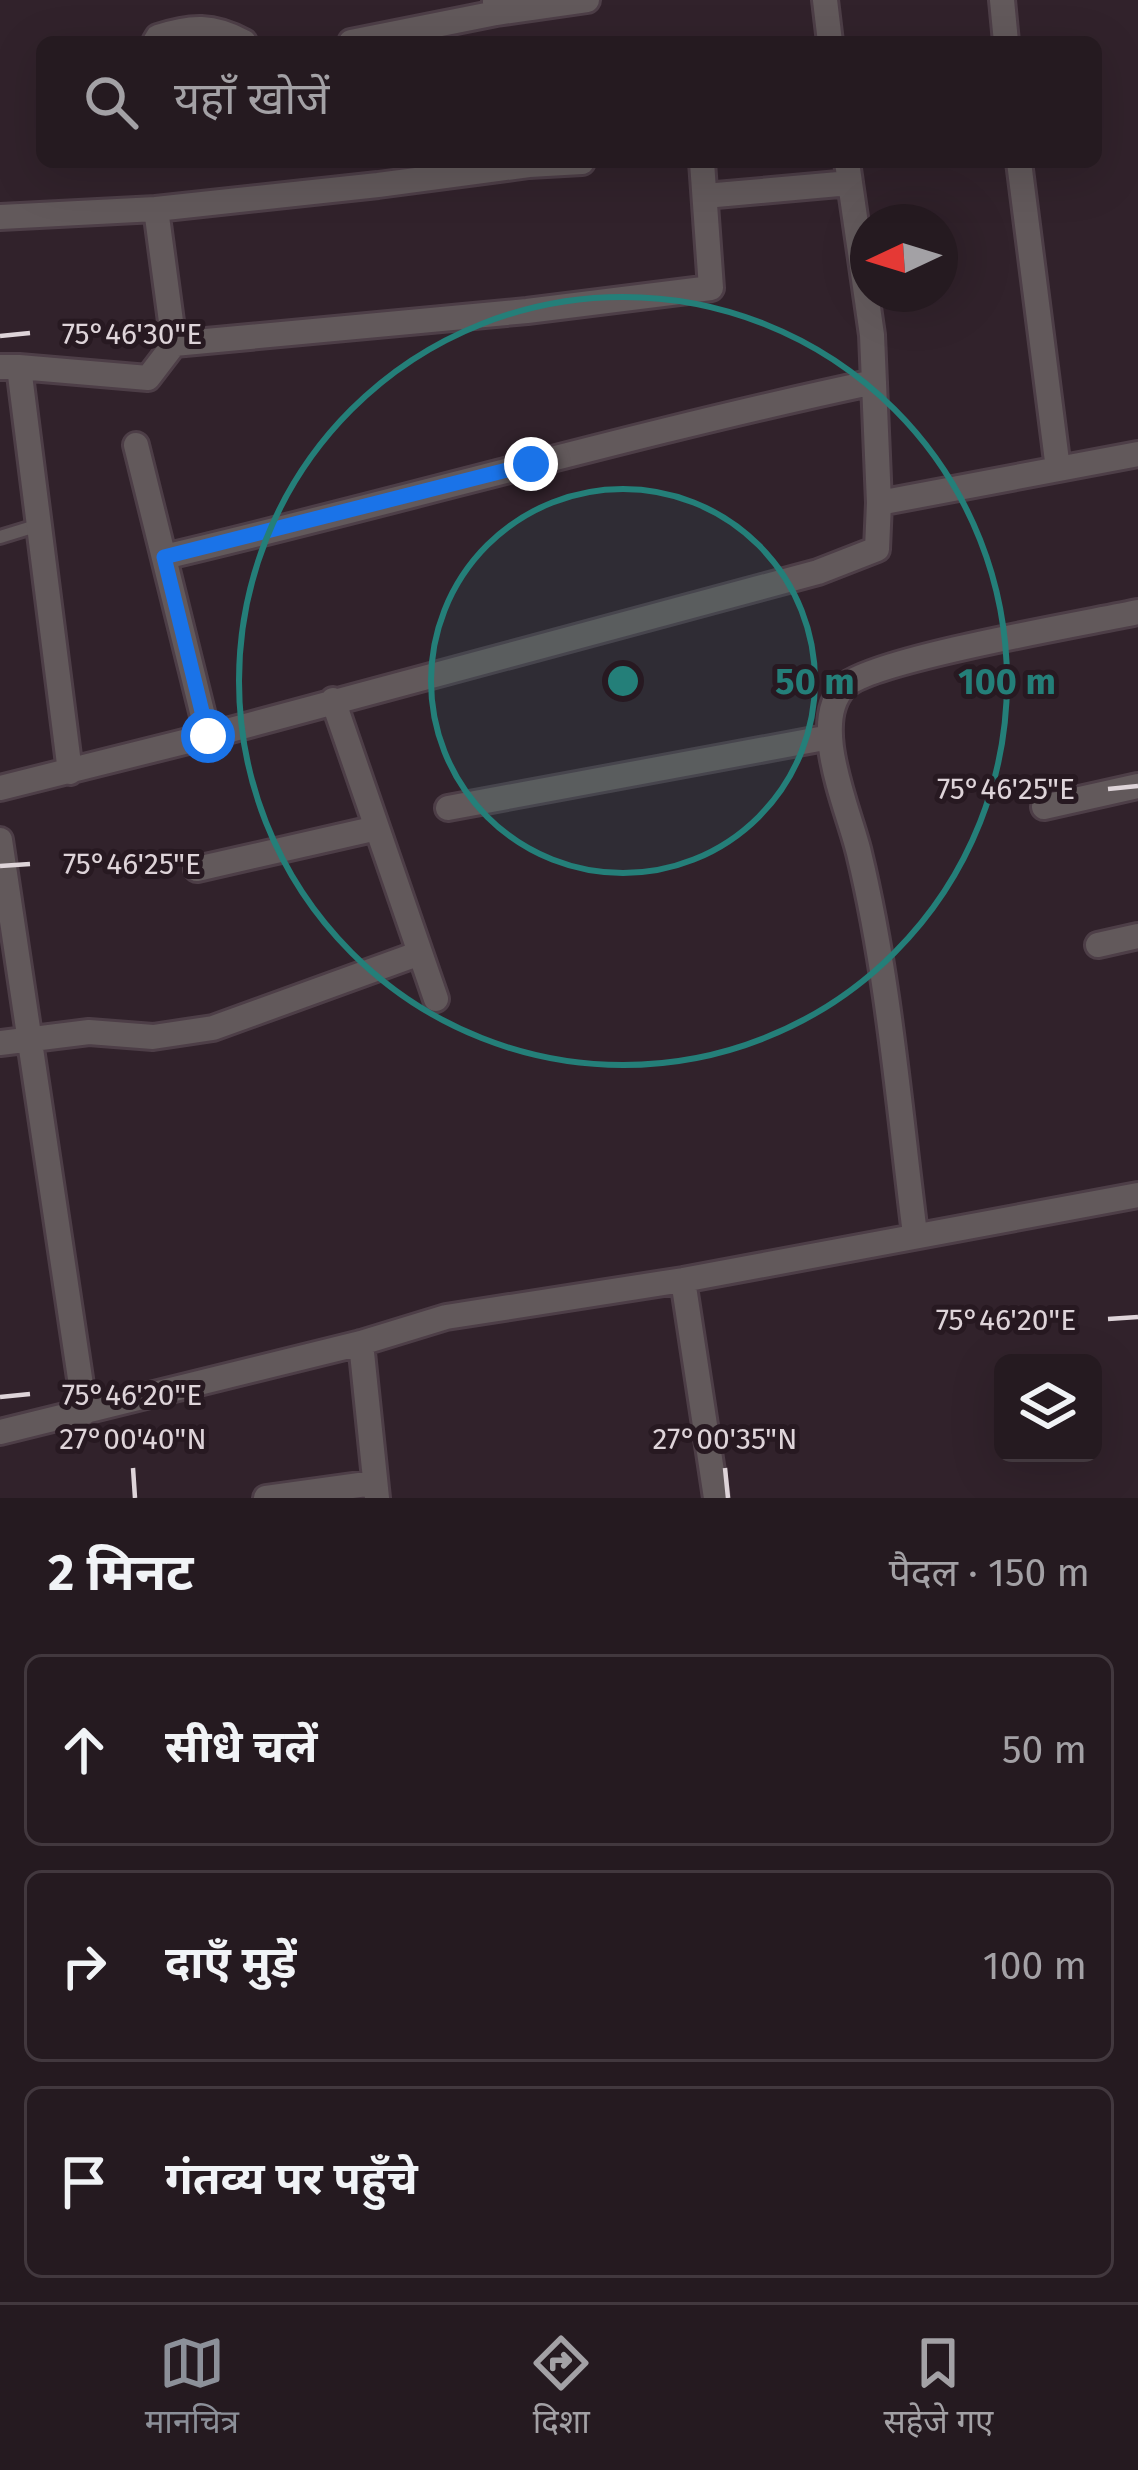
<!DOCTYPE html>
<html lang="hi">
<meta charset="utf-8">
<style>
:root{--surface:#251a20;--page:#31272d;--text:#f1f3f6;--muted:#a3a1a5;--line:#42383e;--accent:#8c9099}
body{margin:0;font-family:"Fira Sans","Noto Sans Devanagari",sans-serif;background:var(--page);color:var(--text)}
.controls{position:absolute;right:36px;bottom:36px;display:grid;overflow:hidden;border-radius:18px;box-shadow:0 12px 48px #0002}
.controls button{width:108px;height:108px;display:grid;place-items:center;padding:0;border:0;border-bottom:3px solid var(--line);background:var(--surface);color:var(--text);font:60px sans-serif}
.compass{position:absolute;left:850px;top:204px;width:108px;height:108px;border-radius:50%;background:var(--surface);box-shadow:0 12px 48px #0002;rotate:266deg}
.stop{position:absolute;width:36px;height:36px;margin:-27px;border:9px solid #1a73e8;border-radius:50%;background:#fff}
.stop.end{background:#1a73e8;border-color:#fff;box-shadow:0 3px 12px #0008}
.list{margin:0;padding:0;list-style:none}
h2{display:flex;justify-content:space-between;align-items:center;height:156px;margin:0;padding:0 48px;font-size:51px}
h2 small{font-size:39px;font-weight:400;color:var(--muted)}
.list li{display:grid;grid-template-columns:78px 1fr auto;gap:36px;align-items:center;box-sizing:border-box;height:192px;margin:0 24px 24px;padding:0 24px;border:3px solid var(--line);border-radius:18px}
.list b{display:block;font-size:45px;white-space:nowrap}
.list em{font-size:39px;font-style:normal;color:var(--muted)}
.icon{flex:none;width:66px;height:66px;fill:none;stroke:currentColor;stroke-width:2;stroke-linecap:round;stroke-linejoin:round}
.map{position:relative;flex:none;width:1138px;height:1498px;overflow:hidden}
.search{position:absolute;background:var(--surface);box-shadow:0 12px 48px #0002;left:36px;right:36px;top:36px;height:132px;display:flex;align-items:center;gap:30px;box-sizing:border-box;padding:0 42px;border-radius:18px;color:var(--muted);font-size:45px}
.sheet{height:804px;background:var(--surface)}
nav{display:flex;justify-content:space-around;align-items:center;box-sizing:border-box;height:168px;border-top:3px solid var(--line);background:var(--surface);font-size:33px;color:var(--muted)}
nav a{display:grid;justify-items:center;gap:6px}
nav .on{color:var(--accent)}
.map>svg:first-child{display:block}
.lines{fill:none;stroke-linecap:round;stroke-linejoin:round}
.service-casing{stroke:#4d3e47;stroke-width:18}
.minor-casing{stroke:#4d3e47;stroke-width:30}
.service{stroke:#62595b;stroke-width:12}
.minor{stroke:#62595b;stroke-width:24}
.route{stroke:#1a73e8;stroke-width:15}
.ticks{fill:none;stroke:#ded4d9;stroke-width:4.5}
.ring{fill:none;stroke:#247f79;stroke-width:6}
.ticks-label{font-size:30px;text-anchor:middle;fill:#ded4d9;stroke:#271921;stroke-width:10;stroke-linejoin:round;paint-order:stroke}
.centre{fill:#247f79;stroke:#271921;stroke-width:6}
.ring-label{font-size:36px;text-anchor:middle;font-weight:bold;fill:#247f79;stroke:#271921;stroke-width:10;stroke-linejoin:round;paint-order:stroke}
</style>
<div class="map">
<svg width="1138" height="1498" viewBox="0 0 1138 1498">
<rect width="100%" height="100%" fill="#31222b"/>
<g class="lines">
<!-- service casing -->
<g class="service-casing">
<path id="service" d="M0,537L39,525"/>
</g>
<!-- minor casing -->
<g class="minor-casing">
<path id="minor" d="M825,0L830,42
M1002,0L1006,42
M495,2L496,13L587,0
M155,42L158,37C191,26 213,25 244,42
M351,42L496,13
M582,162L529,165L378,185L156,209L174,344L527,311L711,288L702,162
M847,162L872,335L879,503L1138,454
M1019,162L1058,469
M705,196L850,183
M0,217L156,209
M0,367H19L70,772
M19,367L148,378L174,344
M136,445L208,736L818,572L877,549L879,503
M164,557C401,501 635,433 874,382
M333,700L436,999
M0,788L208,736
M1044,807L1138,786
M448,808L830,737
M0,840L85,1412
M197,869L377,828
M1098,945L1138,936
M0,1043L89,1032L153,1037L213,1028L420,953
M915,1234C899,1108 889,977 859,853C849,810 808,722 845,686C874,659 1087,623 1138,612
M683,1280L716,1498
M361,1343L377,1498
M0,1432L361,1343L446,1317L683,1280L1138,1195
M266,1498L374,1483"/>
</g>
<!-- service -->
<use href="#service" class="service"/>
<!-- minor -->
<use href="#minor" class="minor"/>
</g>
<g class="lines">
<!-- route -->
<path class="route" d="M208,736L164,557L531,464"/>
</g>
<!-- ticks -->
<path class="ticks" d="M0,336L30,333M1108,789L1138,786M0,866L30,864M1108,1319L1138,1317M0,1397L30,1394M133,1468L135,1498M725,1468L728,1498"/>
<!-- distance rings -->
<circle cx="623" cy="681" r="192" fill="#247f79" fill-opacity=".12"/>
<g class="ring">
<circle cx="623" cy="681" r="192"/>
<circle cx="623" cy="681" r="384"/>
</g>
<g class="ticks-label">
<text x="132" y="344">75°46'30"E</text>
<text x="1006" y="799">75°46'25"E</text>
<text x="132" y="874">75°46'25"E</text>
<text x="1006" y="1330">75°46'20"E</text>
<text x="132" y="1405">75°46'20"E</text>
<text x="133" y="1449">27°00'40"N</text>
<text x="725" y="1449">27°00'35"N</text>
</g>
<circle cx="623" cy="681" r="18" class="centre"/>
<g class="ring-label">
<text x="815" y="694">50 m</text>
<text x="1007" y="694">100 m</text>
</g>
</svg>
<div class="controls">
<button><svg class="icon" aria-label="layers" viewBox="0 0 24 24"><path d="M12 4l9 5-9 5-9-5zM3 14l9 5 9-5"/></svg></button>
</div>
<svg class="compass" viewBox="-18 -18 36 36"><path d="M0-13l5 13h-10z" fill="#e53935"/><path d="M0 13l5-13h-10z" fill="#a3a1a5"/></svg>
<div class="stop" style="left:208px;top:736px"></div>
<div class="stop end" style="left:531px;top:464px"></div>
<div class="search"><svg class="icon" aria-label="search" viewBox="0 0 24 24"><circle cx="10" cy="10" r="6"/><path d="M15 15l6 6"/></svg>यहाँ खोजें</div>
</div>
<section class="sheet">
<h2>2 मिनट<small>पैदल · 150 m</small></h2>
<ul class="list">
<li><svg class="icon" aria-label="ahead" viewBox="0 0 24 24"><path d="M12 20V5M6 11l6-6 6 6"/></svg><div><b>सीधे चलें</b></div><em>50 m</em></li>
<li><svg class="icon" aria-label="right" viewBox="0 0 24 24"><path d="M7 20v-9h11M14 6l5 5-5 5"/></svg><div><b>दाएँ मुड़ें</b></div><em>100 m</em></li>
<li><svg class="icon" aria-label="arrive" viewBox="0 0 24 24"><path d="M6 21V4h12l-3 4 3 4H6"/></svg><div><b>गंतव्य पर पहुँचे</b></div></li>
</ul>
</section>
<nav>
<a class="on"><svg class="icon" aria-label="map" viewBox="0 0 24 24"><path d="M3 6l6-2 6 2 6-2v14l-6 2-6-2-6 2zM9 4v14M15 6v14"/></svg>मानचित्र</a>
<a><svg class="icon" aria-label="directions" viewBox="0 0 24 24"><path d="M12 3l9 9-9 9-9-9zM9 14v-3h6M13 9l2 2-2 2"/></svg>दिशा</a>
<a><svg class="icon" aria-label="saved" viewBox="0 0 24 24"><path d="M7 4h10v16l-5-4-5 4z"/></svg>सहेजे गए</a>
</nav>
